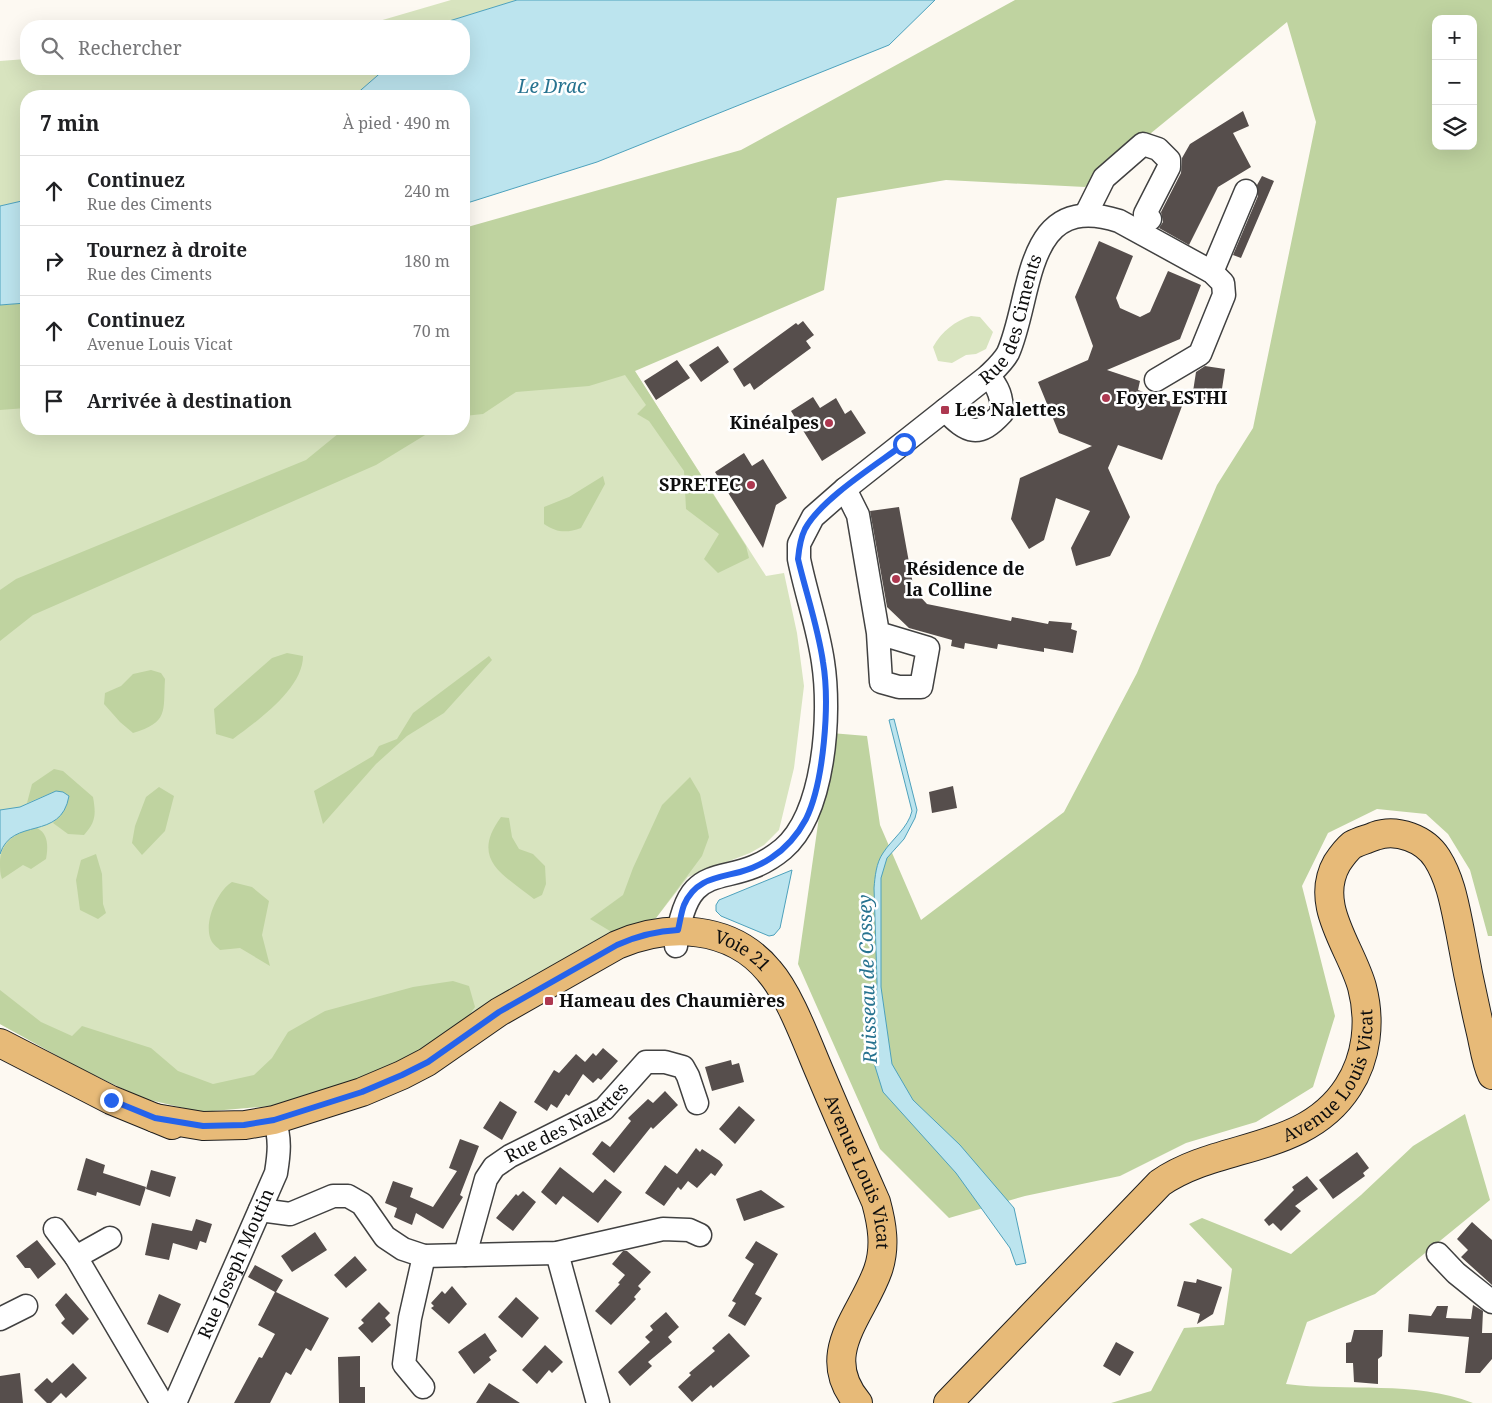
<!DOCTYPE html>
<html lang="fr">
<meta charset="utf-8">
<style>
:root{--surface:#fff;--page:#f6f6f6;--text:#202124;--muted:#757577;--line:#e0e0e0}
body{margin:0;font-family:"Noto Serif",serif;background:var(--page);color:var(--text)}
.controls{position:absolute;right:15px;top:15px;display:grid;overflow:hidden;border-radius:10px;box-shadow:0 5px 20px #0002}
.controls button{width:45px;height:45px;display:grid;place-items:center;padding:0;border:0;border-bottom:1px solid var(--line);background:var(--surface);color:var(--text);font:25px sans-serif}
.stop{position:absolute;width:15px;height:15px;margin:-11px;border:4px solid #2563eb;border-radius:50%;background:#fff}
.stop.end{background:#2563eb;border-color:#fff;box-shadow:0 1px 5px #0008}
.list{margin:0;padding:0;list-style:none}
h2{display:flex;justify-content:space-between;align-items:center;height:65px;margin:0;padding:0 20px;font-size:21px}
h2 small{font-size:16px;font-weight:400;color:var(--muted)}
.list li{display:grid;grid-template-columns:32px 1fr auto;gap:15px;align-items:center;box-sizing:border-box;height:70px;padding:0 20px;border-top:1px solid var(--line)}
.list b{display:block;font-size:19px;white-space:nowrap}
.list p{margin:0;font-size:16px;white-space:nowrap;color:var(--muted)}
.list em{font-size:16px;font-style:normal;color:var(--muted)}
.icon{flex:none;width:28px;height:28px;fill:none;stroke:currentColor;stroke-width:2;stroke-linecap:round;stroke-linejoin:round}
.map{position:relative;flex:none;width:1492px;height:1403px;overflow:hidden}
.search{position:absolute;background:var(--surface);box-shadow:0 5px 20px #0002;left:20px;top:20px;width:450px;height:55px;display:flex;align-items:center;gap:12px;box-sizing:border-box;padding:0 18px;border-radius:20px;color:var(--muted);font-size:19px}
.panel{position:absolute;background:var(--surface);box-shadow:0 5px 20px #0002;left:20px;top:90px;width:450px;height:345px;border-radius:20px}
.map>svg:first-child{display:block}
.green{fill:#d8e4bf}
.forest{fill:#bfd3a0;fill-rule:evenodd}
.water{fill:#bce4ee;stroke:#4da1bc}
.building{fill:#564e4c}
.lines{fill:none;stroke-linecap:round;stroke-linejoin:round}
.minor-casing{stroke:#414141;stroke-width:25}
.major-casing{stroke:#1f1f1f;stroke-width:30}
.minor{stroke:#fff;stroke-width:22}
.major{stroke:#e7ba78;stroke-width:28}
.route{stroke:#2563eb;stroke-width:6}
.poi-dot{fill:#ad3850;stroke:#fff;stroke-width:2}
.labels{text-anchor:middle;stroke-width:5;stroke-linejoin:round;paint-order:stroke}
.street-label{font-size:18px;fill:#0e0e0e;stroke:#fff}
.poi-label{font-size:18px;font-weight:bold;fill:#0e0e0e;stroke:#fff;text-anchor:start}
.water-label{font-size:19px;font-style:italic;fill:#277390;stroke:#fff}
</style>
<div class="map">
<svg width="1492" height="1403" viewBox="0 0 1492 1403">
<rect width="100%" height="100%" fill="#fdf9f2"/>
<!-- green -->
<path class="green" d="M451,0H517L433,26H362Z
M26,59V69H385L354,96H26V200L0,206V61Z
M971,316L980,317L993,332L986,349L976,354L966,355L952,363L938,361L933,347C942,331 955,321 971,316Z
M627,359L766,576L784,573L797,633L804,686L794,768L779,830L764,845L750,853L688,877L656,918L615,934L463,1024L201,1112L142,1098L76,1066L0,1024V389L26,386V429H464V380Z"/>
<!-- forest -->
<path class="forest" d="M1015,0H1492V936H1488L1470,870L1448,834L1426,814L1377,809L1328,833L1302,886L1335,1016L1313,1087L1256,1122L1186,1143L1120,1176L1025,1196L949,1218L880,1149L798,964L831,733L867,736L880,825L921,920L1064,812L1137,673L1217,485L1253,428L1316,122L1287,22L1085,187L946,180L837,198L824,290L635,371L746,546L749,558L718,573L704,559L719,534L686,509L684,471L649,421L637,414L646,405L625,375L589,386L516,392L483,414L464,416V228L741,150ZM1436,19H1473V146H1436Z
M26,303V408L0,410V305Z
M344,429H435L376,465L33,615L0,641V590L16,579L306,460Z
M603,476L605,484L581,528C567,533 557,533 544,524V507L569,497Z
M287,653L303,656C303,689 257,721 233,739L216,734L214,709L272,658Z
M489,656L492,660L444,713L407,736L376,764L323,824L314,791L373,756L379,746L397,739L413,713Z
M151,670L161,673L165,679C163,712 169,722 133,733L120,722L104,704L105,693L121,686L133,674Z
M54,769L63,771L93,797C96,814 96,822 84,835L68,834L53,823L65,808L69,796L56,791L27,803L32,784Z
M690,777L700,794L709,837L702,856L656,918L615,934L590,919L623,895L633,868L662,805Z
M159,787L174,796L165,831L142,855L132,843L135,826L146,797Z
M501,817L509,818L512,837L519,849L533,854L545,866L546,884L542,895L534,899C502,874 470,859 501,817Z
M37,828C49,834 48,848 46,859L31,869L23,865L2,879C0,874 0,869 0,863C0,842 17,831 37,828Z
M96,854L102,874L103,904L106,913L98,919L80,910L76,880L81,860Z
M232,882L252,887L269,901L262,935L270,966L240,948L220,950C218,948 214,945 212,942C202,925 217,891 232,882Z
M453,981L469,986L475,1007L463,1024L387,1071L284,1105L201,1112L142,1098L76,1066L0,1024V990L41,1022L72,1036L82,1026L151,1048L178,1071L213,1084L254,1075L272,1058L288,1032L325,1011L413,987Z
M1465,1114L1490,1200L1375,1294L1307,1322L1286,1384C1348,1392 1414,1380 1473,1403H1111L1151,1391L1184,1328L1224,1325L1232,1269L1189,1224L1202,1218L1291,1254L1361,1195L1413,1146Z"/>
<!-- water -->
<path class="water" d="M517,0H935L889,45L597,162L464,204V96H354L385,69H464V26H433Z
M26,200V303L0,305V206Z
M894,719L917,810L915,818L904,839L887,858L881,878V987L892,1064L913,1100L960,1145L1014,1208L1026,1263L1016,1265L1010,1248L956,1173L883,1092L874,1063L877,982L874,888C875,877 876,863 883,853C892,839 908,828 912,811L889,720Z
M56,791L63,792L69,796C61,842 12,816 0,854V810L20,807Z
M792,870L780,928L774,935L769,936L721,916L716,911V905L719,900Z"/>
<!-- building -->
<path class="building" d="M1243,111L1249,126L1233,133L1251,167L1218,187L1189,245L1159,228L1163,222L1161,212L1181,173L1182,158L1190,144Z
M1262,176L1274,181L1241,258L1233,255L1258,196L1257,185Z
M1099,241L1133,256L1116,298L1120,308L1140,317L1150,312L1168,271L1201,285L1180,339L1107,370L1140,381L1138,390L1182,406L1162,460L1118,445L1108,468L1130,517L1110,556L1076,566L1071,548L1090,511L1056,498L1044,540L1029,549L1011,519L1020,478L1092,446L1059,433L1038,382L1088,360L1093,346L1075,297Z
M803,321L814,335L806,341L811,348L754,390L750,383L744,387L733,369L796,323L798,325Z
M718,346L729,362L701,382L689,365Z
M677,360L690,378L656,400L644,381Z
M1205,366L1225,369L1220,402L1192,398L1196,372Z
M813,397L820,408L836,398L845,414L851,410L866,433L822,461L791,411Z
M744,453L752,466L763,459L787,498L776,505L763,548L715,472Z
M899,507L914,590L927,604L1011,621L1012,617L1048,624L1049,621L1072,623L1071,629L1077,631L1073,653L1044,648V652L998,644L997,649L965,643L964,649L951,646L952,640L909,628L887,607L870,511Z
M953,786L957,808L932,813L929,792Z
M603,1048L618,1061L601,1080L598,1078L593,1083L583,1074L569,1096L566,1094L557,1108L551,1104L547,1111L534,1102L554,1070L559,1073L576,1054L585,1062L593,1053L596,1056Z
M731,1060L732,1065L739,1063L744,1082L712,1091L705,1067Z
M665,1091L678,1105L653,1129L651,1127L614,1173L592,1154L602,1141L610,1147L631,1121L628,1118L648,1099L653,1103Z
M500,1101L517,1112L502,1140L483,1128Z
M739,1106L755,1120L735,1144L719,1129Z
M460,1139L479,1146L460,1195L463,1197L443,1229L416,1213L412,1225L394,1217L397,1208L385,1203L393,1181L413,1188L410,1197L433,1207L457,1171L449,1168Z
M696,1148L700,1152L702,1149L720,1161L723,1165L715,1176L711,1173L697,1188L688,1181L681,1190L678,1187L664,1206L645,1193L665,1165L677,1174Z
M1357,1152L1369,1168L1363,1173L1365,1176L1333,1199L1319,1180Z
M86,1158L105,1165L103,1173L146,1187L140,1206L97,1192L96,1196L77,1190Z
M560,1167L593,1193L605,1179L622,1192L598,1223L563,1196L556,1205L541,1192Z
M151,1170L176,1177L170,1197L146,1189Z
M1307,1176L1318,1189L1295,1206L1301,1211L1281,1231L1273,1223L1269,1226L1264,1220L1294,1190L1292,1187Z
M761,1190L785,1207L744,1221L736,1199Z
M523,1191L536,1202L513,1231L496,1218L516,1194L518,1196Z
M196,1219L212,1224L206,1243L200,1241L197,1250L173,1243L169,1260L145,1255L152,1223L192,1231Z
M1472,1222L1492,1240V1285L1461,1257L1468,1250L1457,1239Z
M315,1232L327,1250L292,1272L281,1256Z
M37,1240L56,1264L38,1279L30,1268H25L16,1256Z
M756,1241L778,1254L755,1294L762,1298L745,1326L728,1316L736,1303L732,1301L754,1264L745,1258Z
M623,1251H627L651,1272L638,1286L641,1289L634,1297L636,1299L611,1325L595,1311L620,1284L618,1283L625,1275L612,1264Z
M355,1256L367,1270L346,1288L334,1275Z
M255,1265L283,1280L276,1292L329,1318L311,1351L306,1348L291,1375L286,1372L270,1403H234L259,1357L262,1358L275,1334L258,1325L275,1292L248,1277Z
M1197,1279L1222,1287L1213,1314L1197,1324L1200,1314L1177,1306L1184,1281L1196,1283Z
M452,1286L467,1304L449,1324L431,1308L434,1306L431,1303L442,1291L445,1294Z
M66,1293L89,1319L73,1335L61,1323L65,1319L55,1305Z
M159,1294L181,1304L168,1333L147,1324Z
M516,1297L539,1318L522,1338L498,1317Z
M379,1302L390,1313L385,1318L391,1325L372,1343L358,1328L364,1323L361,1320Z
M1473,1305L1483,1311L1482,1333H1492V1359L1480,1373H1465L1469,1337L1408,1332L1409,1314L1431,1316L1437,1306H1448L1446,1318L1471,1319Z
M666,1312L679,1327L668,1337L672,1342L648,1362L652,1366L630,1386L618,1372L650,1342L645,1337L653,1330L650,1326Z
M1354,1330H1383L1382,1356L1378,1359V1384L1354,1382L1353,1363H1346V1343L1351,1342Z
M485,1333L497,1351L489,1357L491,1360L474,1374L458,1352Z
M729,1333L750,1356L713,1388L711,1385L692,1402L678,1387L691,1375L689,1373L715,1351L712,1348Z
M1116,1342L1134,1352L1120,1376L1103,1366Z
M545,1345L563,1362L552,1373L549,1370L537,1384L522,1370Z
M360,1356V1387H365V1403H339L338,1357Z
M73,1363L87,1378L66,1398L61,1393L51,1403H47L34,1390L47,1378L52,1383Z
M20,1373L23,1403H0V1376Z
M489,1383L520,1403H476Z"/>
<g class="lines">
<!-- minor casing -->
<g class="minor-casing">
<g id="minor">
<path d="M1086,214L1104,178L1143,144L1158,149L1169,160V167L1145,214L1150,219"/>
<path d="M1212,272L1246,191"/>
<path d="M945,410C968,434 979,438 1002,413C1002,398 999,387 988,376"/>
<path d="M845,489L858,515L878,633L881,682L899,687H921L928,648L878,633"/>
<path id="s1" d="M676,946C688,849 728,895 783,849C825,813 831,714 823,662C818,627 806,594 799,559V544L813,517L845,489L988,376C995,369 1003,362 1008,353C1033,297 1023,190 1119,221L1212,272L1223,283L1224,295L1200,354L1156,380"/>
<path d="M260,1210L290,1214L333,1196H348L362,1204L385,1237L403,1249L424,1256L557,1253L663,1229L689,1230L700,1235"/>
<path d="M55,1229L76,1257"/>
<path d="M110,1238L76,1257L162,1403"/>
<path d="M557,1253L598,1403"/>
<path d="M1438,1254L1456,1273L1492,1302"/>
<path id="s2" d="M465,1255L486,1179L494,1167L510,1156L604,1109L646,1062H665L683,1067L688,1076L697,1103"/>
<path d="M0,1319L26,1306"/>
<path d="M423,1387L404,1364L410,1318L424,1256"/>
<path id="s3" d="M175,1403L276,1173C279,1154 281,1138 274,1120"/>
</g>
</g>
<!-- major casing -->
<g class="major-casing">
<g id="major">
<path d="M0,1043L111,1100L172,1125"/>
<path id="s4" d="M155,1118L203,1126L245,1125L274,1120L362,1092L402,1075L427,1062L499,1012L617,945C668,923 731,925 769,971C790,995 807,1043 820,1073C838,1116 857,1159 876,1202C882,1224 886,1247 878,1270C862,1316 817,1354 858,1403"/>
<path id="s5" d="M948,1403L1160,1183C1219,1142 1305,1154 1348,1087C1367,1058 1371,1021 1362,987C1351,947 1313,905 1337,863C1341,857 1346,850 1352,845C1359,841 1368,839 1375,836C1397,828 1425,839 1437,858C1451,880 1455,907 1460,931C1466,965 1473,999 1481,1033C1484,1046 1486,1062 1492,1075"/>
</g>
</g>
<!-- minor -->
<use href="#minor" class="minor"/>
<!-- major -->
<use href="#major" class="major"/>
</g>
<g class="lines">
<!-- route -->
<path class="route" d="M111,1100L155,1118L203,1126L244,1125L274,1120L362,1092L402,1075L428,1062L499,1012L617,945C637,936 656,931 678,930C680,922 681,913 684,905C695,879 717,878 740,872C751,869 762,864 771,858C785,849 798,834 806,819C824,782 830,703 823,662C818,627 806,593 798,559C799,548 800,539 805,529C821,499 876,465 904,444"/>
</g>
<!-- markers -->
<g class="poi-dot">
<circle cx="1106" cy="398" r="5"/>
<rect x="940" y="405" width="10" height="10" rx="2.5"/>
<circle cx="829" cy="423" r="5"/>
<circle cx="751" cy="485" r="5"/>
<circle cx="896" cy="579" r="5"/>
<rect x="544" y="996" width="10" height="10" rx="2.5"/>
</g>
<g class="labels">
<!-- street labels -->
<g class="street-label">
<text dy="6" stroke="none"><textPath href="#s1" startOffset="794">Rue des Ciments</textPath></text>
<text dy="6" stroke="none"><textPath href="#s4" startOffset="639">Voie 21</textPath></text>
<text dy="6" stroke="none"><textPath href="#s5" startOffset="520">Avenue Louis Vicat</textPath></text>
<text dy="6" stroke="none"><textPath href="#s2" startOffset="179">Rue des Nalettes</textPath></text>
<text dy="6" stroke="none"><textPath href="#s4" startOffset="894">Avenue Louis Vicat</textPath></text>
<text dy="6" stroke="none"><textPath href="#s3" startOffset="152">Rue Joseph Moutin</textPath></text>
</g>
<!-- poi labels -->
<g class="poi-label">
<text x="1116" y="404">Foyer ESTHI</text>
<text x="955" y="416">Les Nalettes</text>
<text x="819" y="429" text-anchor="end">Kinéalpes</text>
<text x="741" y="491" text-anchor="end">SPRETEC</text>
<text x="906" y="575">Résidence de<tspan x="906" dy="21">la Colline</tspan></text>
<text x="559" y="1007">Hameau des Chaumières</text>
</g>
<!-- water labels -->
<g class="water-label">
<text x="552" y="93">Le Drac</text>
<text transform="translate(867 979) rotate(-92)" y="7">Ruisseau de Cossey</text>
</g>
</g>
</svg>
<div class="controls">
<button>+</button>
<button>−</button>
<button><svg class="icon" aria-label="layers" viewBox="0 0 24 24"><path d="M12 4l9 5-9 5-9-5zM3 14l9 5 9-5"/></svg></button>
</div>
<div class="stop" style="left:904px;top:444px"></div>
<div class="stop end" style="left:111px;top:1100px"></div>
<div class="search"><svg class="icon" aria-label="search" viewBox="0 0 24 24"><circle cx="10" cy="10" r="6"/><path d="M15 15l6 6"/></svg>Rechercher</div>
<section class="panel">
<h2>7 min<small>À pied · 490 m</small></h2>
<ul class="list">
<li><svg class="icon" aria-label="ahead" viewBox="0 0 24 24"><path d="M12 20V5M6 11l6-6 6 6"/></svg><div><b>Continuez</b><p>Rue des Ciments</p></div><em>240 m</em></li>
<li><svg class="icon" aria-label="right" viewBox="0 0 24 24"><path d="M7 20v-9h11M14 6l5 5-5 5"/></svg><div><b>Tournez à droite</b><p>Rue des Ciments</p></div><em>180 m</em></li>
<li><svg class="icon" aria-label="ahead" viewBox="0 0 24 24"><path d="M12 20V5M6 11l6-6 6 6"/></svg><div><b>Continuez</b><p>Avenue Louis Vicat</p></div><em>70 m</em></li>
<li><svg class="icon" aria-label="arrive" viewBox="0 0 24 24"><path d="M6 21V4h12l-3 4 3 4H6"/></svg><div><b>Arrivée à destination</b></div></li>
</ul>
</section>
</div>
